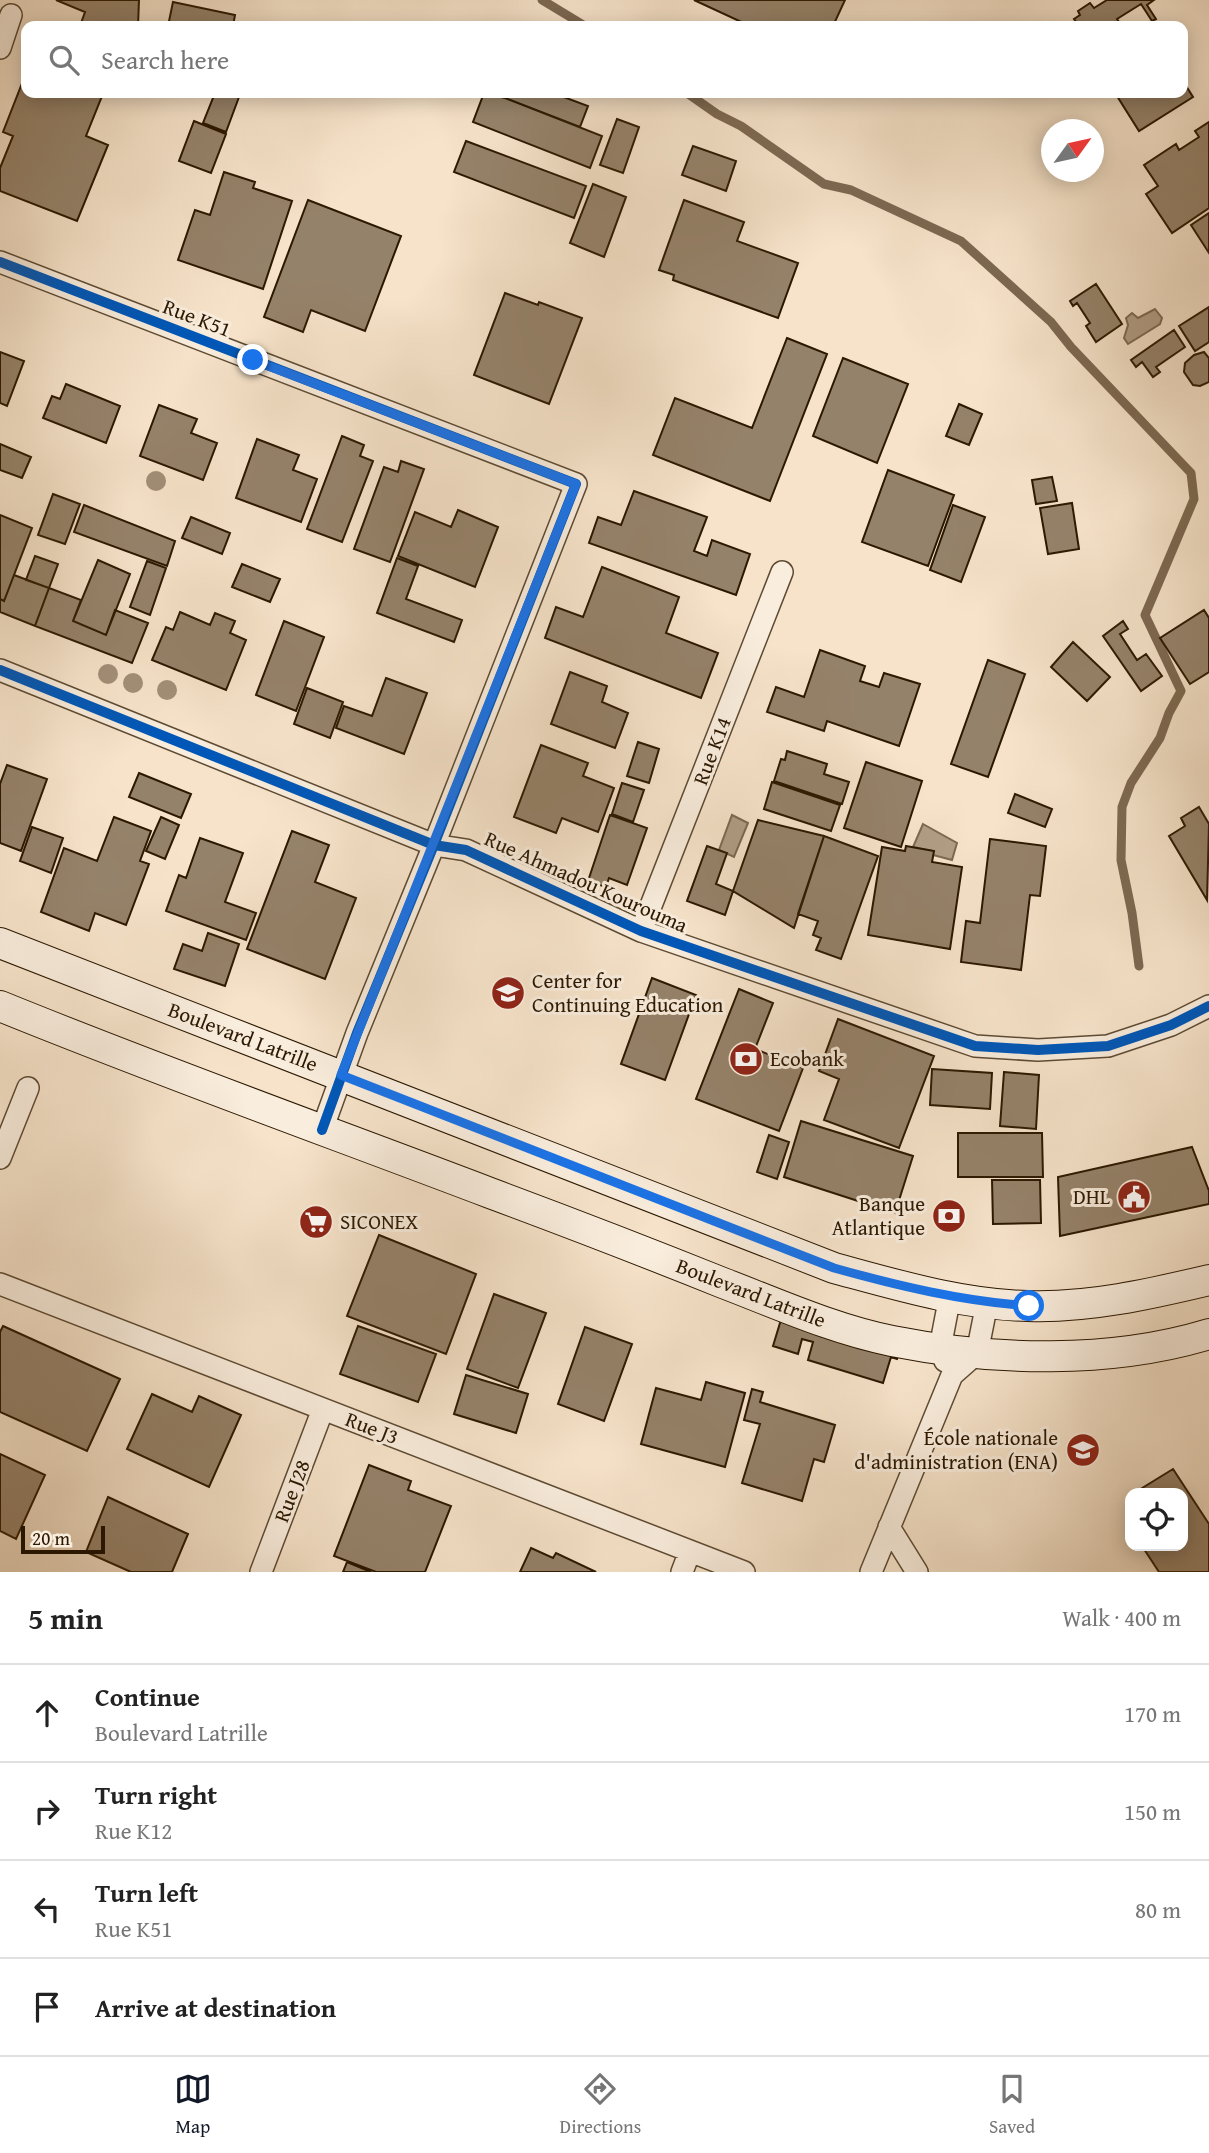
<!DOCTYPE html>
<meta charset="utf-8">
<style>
:root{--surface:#fff;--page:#f6f6f6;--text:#222;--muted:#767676;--line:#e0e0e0;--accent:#111827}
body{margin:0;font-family:"Gentium Book Plus",serif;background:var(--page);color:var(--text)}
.controls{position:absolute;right:21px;bottom:21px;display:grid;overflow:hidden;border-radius:14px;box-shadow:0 4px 18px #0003}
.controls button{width:63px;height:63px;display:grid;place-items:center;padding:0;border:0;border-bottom:2px solid var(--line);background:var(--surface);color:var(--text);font:35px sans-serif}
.compass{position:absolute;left:1041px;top:119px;width:63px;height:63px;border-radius:50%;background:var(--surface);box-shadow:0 4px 18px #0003;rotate:57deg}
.scale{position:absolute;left:21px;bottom:18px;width:84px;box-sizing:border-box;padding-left:7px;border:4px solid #2c1801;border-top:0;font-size:19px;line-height:24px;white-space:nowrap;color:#2c1801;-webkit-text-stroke:5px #f9eddd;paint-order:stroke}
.stop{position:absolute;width:21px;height:21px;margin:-16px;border:5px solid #1a73e8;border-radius:50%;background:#fff}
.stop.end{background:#1a73e8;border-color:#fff;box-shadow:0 2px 7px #0008}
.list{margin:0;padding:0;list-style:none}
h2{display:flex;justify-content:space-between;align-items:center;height:91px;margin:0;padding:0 28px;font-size:30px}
h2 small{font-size:23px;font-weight:400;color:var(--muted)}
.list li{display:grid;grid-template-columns:46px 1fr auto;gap:21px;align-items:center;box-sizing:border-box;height:98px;padding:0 28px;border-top:2px solid var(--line)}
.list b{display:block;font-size:26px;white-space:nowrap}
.list p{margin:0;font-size:23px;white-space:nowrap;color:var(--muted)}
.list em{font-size:23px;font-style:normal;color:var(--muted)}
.icon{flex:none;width:38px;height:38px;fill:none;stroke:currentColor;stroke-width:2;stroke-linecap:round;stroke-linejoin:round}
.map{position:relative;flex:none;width:1209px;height:1572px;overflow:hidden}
.search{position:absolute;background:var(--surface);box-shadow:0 4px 18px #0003;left:21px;right:21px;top:21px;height:77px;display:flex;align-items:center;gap:18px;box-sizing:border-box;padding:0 24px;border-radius:14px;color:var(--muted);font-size:26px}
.sheet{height:483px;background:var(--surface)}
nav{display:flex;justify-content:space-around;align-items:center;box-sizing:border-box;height:98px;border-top:2px solid var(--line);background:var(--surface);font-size:19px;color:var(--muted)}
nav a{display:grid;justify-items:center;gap:4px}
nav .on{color:var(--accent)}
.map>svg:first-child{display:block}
.water{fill:#b19e86;stroke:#7c6851;stroke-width:2}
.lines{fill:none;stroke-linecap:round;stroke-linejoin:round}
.stream{stroke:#7c6851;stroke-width:9}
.building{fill:#95826a;stroke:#2c1801;stroke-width:2}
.minor-casing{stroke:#5e4b33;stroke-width:24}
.secondary-casing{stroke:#2c1801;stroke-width:32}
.minor{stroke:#f9eddd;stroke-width:21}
.secondary{stroke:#f9eddd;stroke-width:30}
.cycleway-casing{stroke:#f9eddd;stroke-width:15}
.cycleway{stroke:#0057b8;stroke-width:10}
.tree{fill:#a28f77}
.route{stroke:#1a73e8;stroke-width:9}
.labels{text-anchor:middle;stroke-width:6;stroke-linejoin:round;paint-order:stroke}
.street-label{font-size:21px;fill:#2c1801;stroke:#f9eddd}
.poi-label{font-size:21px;fill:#2c1801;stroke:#f9eddd;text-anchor:start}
</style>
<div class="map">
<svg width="1209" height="1572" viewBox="0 0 1209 1572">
<rect width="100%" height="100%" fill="#f6e3ca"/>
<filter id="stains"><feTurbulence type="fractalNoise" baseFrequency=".00286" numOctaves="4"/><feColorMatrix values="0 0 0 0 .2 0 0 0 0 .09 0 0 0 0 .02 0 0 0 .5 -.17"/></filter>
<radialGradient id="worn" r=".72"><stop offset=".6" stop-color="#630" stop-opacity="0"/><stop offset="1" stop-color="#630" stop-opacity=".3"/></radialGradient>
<!-- water -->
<path class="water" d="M1155,309L1162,318L1160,324L1128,344L1124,338L1128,325L1126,318L1132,313L1138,318Z
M732,815L748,823L734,857L719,850Z
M923,824L957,843L952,860L933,855V851L913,847Z"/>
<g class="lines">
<!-- stream -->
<path class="stream" d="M542,0L585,26
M687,93L717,114L741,126L824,184L851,190L961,241L1051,322L1071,347L1191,473L1194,499L1145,615L1181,691L1169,713L1160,738L1131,783L1122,807L1121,860L1132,913L1139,966"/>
</g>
<!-- building -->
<path class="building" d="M56,0H139L138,26H80L85,12Z
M694,0H845L833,26H750Z
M1107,0H1154L1147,5L1156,19L1152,21L1141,4L1117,19L1122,26H1079L1074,19L1080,15L1078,11L1090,3L1094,8Z
M173,2L235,15L233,26H168Z
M26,73V93H93L102,96L86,136L108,145L77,221L0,191V168L13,136L3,132Z
M1183,81L1193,97L1139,131L1117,96L1122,93H1183Z
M215,93H226L239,97L226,132L203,123Z
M484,93L505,98L602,136L590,168L473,122Z
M507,93H553L588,106L580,127L505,98Z
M617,119L639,127L623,173L600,165Z
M194,121L226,134L211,173L179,161Z
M1209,122V208L1172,233L1146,194L1158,186L1144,165L1176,144L1179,150L1199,137L1195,131Z
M466,141L586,186L574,218L454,172Z
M693,146L736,161L726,191L682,175Z
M224,172L255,182L253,188L292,201L263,289L178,260L195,210L210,215Z
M593,184L626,197L604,257L570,243Z
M308,200L401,236L365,331L311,310L303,332L264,317Z
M684,200L744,222L737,241L798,263L778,318L673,280L674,275L659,270Z
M1209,213V253L1191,225Z
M1096,284L1122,324L1096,342L1086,326L1090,323L1077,303L1073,306L1070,301Z
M505,293L538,305L539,302L582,318L549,404L474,375Z
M1209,307V342L1195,351L1179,326Z
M1174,330L1185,347L1156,367L1160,372L1153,377L1142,362L1136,367L1131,360Z
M787,338L827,354L770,501L653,455L675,398L752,428Z
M0,352L24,361L7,406L0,403Z
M1204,352L1209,358V382L1200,386L1193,385L1184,372L1185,363L1194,355Z
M843,358L908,384L877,463L813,436Z
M66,384L120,406L106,443L43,418L52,396L60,399Z
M959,404L982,414L969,445L946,436Z
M159,405L197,419L191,433L217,443L203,480L140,456Z
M342,436L364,445L360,456L373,461L342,542L307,529Z
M257,439L299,455L293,470L317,479L301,522L236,498Z
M0,444L31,457L22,478L0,470Z
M401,461L424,469L390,562L354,549L384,467L398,472Z
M888,470L954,495L928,566L862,542Z
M1052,477L1057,501L1036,504L1032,480Z
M634,491L707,517L694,551L707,556L712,540L750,554L736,595L589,543L598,517L621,525Z
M53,494L80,504L65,544L38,535Z
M1072,503L1079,549L1048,554L1040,508Z
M84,505L175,541L167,566L74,532Z
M953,505L985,517L961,582L930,570Z
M458,510L498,527L475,587L398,556L415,512L451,527Z
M0,515L32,528L4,601L0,599Z
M191,517L230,533L222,554L182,538Z
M35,556L58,564L49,588L26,580Z
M397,558L418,566L406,599L462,620L454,642L377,613Z
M98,560L130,574L106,635L73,621Z
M147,561L166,568L150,615L130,607Z
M242,564L280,579L270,602L232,587Z
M602,567L679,597L666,633L718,653L701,698L545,638L556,607L583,617Z
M14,575L49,588L35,626L0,612V599L4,601Z
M49,588L81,600L73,621L106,635L115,610L148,623L132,663L35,626Z
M1204,610L1209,618V672L1190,684L1160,638Z
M180,612L210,625L215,613L235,621L230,633L246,640L226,690L152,660L166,627L173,630Z
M284,621L324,637L296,711L256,695Z
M1123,621L1128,629L1120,634L1137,660L1146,654L1162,676L1141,691L1103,636Z
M1073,642L1110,677L1087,701L1051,667Z
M820,650L865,666L860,681L879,687L884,673L920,684L899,746L827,721L824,731L767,712L776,687L804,697Z
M988,660L1025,674L988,777L951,764Z
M570,672L607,686L602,702L628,713L615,748L551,724Z
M386,678L427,693L404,754L336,728L344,706L372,716Z
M307,688L343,702L330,738L294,724Z
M638,742L659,749L649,783L627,776Z
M541,745L588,763L583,776L614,788L598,832L562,818L556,833L514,817Z
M787,751L827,764L824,774L849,782L842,804L774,781L781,759L785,760Z
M866,762L922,781L901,847L844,828Z
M7,765L47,779L21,851L0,843V784Z
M139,773L191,794L181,818L129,797Z
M772,782L840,805L831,831L764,809Z
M622,783L644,790L633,822L612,814Z
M1015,794L1052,809L1045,827L1008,813Z
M1199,807L1209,824L1207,900L1169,836L1185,826L1181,818Z
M610,815L647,828L627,885L609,878L606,887L588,881Z
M114,817L151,831L140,861L149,864L126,925L95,913L89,931L41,912L64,848L97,861Z
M161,817L179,825L165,859L146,851Z
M758,820L824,836L794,928L733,891Z
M32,827L63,838L51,873L20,861Z
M292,831L329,845L315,882L356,898L325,979L247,949Z
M824,836L878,856L841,959L816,950L821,938L813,935L818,921L798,914Z
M200,838L243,853L225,902L256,913L246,940L166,911L179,875L186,878Z
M990,839L1046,846L1040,896L1030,895L1021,970L961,962L966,921L980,923Z
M707,846L727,853L716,884L733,891L725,915L687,901Z
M906,846L934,851L932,862L962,867L950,949L868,935L882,847L905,851Z
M208,933L239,944L225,986L174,969L183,944L202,951Z
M652,978L696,995L665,1080L621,1064Z
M739,989L773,1003L755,1049L803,1068L779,1131L696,1099Z
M838,1019L934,1056L899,1148L824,1120L839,1079L819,1071Z
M932,1069L992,1073L990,1109L930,1105Z
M1004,1072L1039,1075L1036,1129L1000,1126Z
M801,1121L913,1156L895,1213L784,1177Z
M958,1133H1042L1043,1177H958Z
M769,1135L789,1142L777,1179L757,1172Z
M1192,1147L1209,1191V1204L1060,1236L1058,1177Z
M992,1180H1040L1041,1223L993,1224Z
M379,1235L476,1274L446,1354L347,1316Z
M494,1294L546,1313L518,1388L467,1369Z
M783,1313L901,1346L897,1359L891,1357L883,1383L808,1360L813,1342L802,1339L798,1354L773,1346Z
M3,1326L120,1379L87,1451L0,1412V1332Z
M358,1326L436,1354L418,1402L340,1374Z
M585,1327L632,1344L604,1421L558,1404Z
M466,1375L528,1394L516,1433L454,1414Z
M706,1382L745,1393L725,1467L641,1444L656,1388L701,1400Z
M752,1389L763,1392L760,1402L835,1425L824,1462L814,1459L802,1501L742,1483L760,1424L744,1420Z
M152,1394L192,1412L199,1396L241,1415L209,1487L127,1449Z
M0,1454L45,1475L16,1539L0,1531Z
M369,1465L411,1481L408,1490L451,1506L425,1572H376L334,1556Z
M1173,1469L1209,1524V1572H1159L1142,1546H1183V1493H1141L1139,1490Z
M108,1497L188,1534L172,1572H131L86,1552Z
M531,1548L553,1558L556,1553L596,1572H520Z
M347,1562L371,1572H343Z"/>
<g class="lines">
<!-- minor casing -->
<g class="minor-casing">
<path id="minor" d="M0,48L11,15
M0,262L576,484L434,845L357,1033L322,1130
M0,670L434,845L466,850L641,931L975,1046L1038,1050L1108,1046L1171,1025L1209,1006
M641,931L782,572
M0,1158L28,1088
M0,1284L744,1572
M945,1361L940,1348L950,1296
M889,1527L917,1572
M261,1572L323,1409
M682,1572L690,1551
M871,1572L952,1375L977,1353L987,1303"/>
</g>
<!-- secondary casing -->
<g class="secondary-casing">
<path id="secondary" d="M0,943L834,1268C897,1285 963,1305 1028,1306C1089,1308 1150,1294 1209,1280
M0,1006C162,1072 327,1131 490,1193C568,1222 646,1252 723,1283C778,1304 833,1329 892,1341C993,1361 1110,1364 1209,1334"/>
</g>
<!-- minor -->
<use href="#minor" class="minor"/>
<!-- secondary -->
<use href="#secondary" class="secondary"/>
<!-- cycleway casing -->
<g class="cycleway-casing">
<path id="cycleway" d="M0,262L576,484L434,845L357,1033L322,1130
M0,670L434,845L466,850L641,931L975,1046L1038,1050L1108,1046L1171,1025L1209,1006"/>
</g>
<!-- cycleway -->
<use href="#cycleway" class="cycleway"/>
</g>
<!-- trees -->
<g class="tree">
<circle cx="156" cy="481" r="10"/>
<circle cx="108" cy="674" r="10"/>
<circle cx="133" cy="683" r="10"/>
<circle cx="167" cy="690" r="10"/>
</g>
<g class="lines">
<!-- route -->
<path class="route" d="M253,360L576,484L341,1075L834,1268C898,1286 962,1301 1029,1306"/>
</g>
<!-- icons -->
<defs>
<g id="university-disc" transform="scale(1.75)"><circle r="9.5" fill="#8f2418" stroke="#f9eddd"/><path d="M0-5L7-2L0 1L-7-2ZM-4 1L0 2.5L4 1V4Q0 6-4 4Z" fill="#fff"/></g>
<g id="bank-disc" transform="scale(1.75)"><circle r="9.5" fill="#8f2418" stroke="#f9eddd"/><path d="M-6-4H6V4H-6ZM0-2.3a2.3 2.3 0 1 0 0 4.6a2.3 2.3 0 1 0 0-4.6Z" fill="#fff"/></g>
<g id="civic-disc" transform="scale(1.75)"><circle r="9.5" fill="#8f2418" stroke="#f9eddd"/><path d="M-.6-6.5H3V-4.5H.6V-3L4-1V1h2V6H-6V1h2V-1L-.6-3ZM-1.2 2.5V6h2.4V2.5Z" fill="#fff"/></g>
<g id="supermarket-disc" transform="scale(1.75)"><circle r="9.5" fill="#8f2418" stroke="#f9eddd"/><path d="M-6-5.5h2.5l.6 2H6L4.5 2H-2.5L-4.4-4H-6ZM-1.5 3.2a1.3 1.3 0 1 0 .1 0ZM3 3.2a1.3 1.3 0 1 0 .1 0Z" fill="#fff"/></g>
</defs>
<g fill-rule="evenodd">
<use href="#university-disc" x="508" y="993"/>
<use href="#bank-disc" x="746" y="1059"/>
<use href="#civic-disc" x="1134" y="1197"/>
<use href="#bank-disc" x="949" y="1216"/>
<use href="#supermarket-disc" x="316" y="1222"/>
<use href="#university-disc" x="1083" y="1450"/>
</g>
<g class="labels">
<!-- street labels -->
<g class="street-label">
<text transform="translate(197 318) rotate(21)" y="7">Rue K51</text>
<text transform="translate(712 751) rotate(-69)" y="7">Rue K14</text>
<text transform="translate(586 882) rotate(24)" y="7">Rue Ahmadou Kourouma</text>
<text transform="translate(243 1037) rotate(21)" y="7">Boulevard Latrille</text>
<text transform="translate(751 1293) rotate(21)" y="7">Boulevard Latrille</text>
<text transform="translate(372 1428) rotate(21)" y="7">Rue J3</text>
<text transform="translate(292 1491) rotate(-69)" y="7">Rue J28</text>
</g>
<!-- poi labels -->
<g class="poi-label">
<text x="532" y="988">Center for<tspan x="532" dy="24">Continuing Education</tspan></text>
<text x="770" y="1066">Ecobank</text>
<text x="1110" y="1204" text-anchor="end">DHL</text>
<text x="925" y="1211" text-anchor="end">Banque<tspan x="925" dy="24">Atlantique</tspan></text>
<text x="340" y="1229">SICONEX</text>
<text x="1058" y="1445" text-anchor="end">École nationale<tspan x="1058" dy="24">d'administration (ENA)</tspan></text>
</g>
</g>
<rect width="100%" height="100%" filter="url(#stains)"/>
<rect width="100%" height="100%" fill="url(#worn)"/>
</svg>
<div class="controls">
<button><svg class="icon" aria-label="locate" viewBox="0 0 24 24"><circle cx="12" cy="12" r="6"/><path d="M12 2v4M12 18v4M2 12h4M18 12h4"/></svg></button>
</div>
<svg class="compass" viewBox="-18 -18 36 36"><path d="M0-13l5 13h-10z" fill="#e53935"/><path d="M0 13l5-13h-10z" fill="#767676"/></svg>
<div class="scale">20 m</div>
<div class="stop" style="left:1029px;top:1306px"></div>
<div class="stop end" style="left:253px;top:360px"></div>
<div class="search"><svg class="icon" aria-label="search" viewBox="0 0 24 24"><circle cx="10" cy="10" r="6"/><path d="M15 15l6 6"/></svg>Search here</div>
</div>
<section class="sheet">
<h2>5 min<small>Walk · 400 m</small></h2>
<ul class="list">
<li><svg class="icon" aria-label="ahead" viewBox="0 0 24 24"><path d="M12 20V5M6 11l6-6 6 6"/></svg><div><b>Continue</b><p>Boulevard Latrille</p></div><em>170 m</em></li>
<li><svg class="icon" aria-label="right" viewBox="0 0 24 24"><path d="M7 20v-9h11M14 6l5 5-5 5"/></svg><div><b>Turn right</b><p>Rue K12</p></div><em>150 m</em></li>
<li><svg class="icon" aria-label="left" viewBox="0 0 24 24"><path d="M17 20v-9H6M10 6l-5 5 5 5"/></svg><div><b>Turn left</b><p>Rue K51</p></div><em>80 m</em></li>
<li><svg class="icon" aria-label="arrive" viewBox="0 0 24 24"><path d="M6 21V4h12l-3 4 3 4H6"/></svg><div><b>Arrive at destination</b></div></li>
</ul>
</section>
<nav>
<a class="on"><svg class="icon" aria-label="map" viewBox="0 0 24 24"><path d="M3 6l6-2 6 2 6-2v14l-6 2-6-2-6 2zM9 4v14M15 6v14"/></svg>Map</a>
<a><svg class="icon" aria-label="directions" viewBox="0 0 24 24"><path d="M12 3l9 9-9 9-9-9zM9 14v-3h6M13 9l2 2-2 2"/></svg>Directions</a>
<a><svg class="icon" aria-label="saved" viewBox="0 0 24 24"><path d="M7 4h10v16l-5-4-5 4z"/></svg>Saved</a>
</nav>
